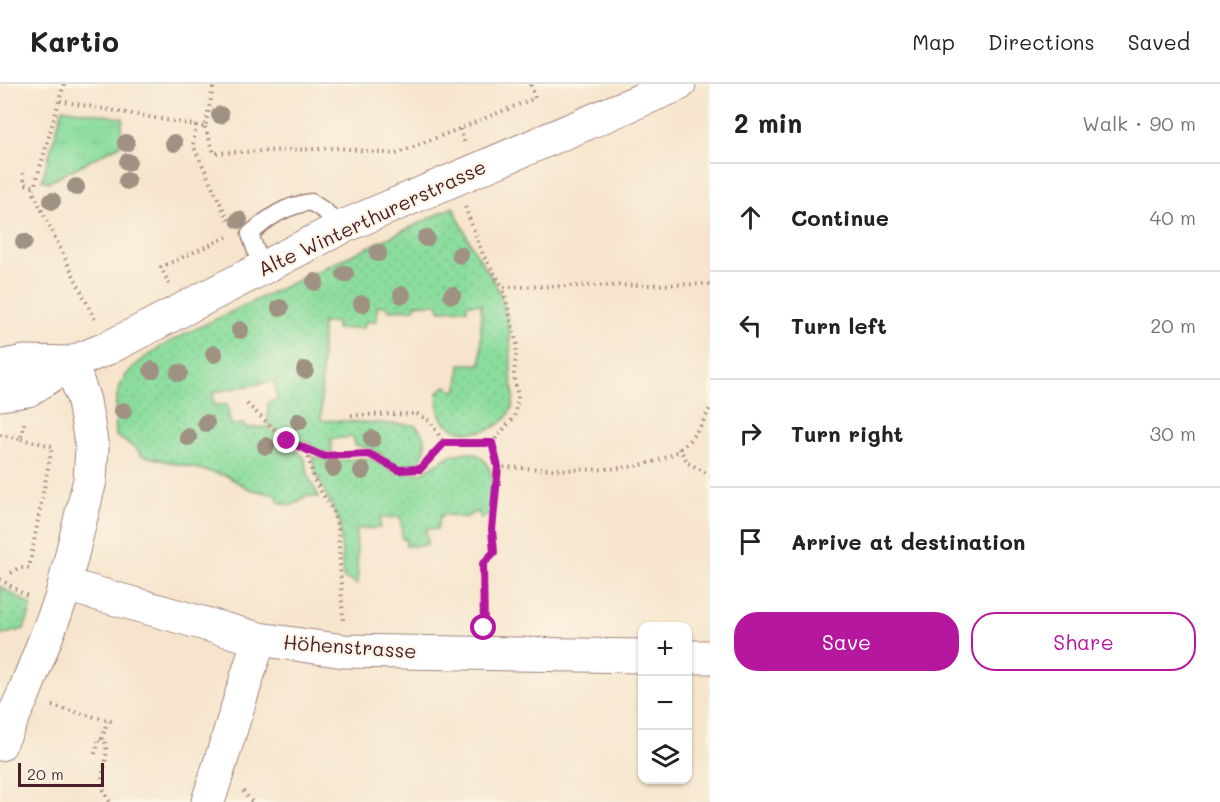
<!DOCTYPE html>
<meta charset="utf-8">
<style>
:root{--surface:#fff;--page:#f6f6f6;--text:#222;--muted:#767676;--line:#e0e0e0;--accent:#b5179e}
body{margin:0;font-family:Mali,sans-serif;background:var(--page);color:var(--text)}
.controls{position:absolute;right:18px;bottom:18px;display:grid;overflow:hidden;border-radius:12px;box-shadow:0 2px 4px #0004}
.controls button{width:54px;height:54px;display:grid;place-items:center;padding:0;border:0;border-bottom:2px solid var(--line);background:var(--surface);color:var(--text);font:30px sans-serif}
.scale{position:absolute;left:18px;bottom:15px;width:86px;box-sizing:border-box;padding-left:6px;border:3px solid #4a1f2b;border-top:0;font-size:16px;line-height:21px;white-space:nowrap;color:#4a1f2b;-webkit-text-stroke:4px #fcf5e5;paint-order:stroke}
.stop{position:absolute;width:18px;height:18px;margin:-14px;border:4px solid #b5179e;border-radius:50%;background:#fff}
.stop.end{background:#b5179e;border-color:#fff;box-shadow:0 2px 6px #0008}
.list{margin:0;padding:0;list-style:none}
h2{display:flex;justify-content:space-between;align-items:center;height:78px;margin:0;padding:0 24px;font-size:26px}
h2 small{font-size:20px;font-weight:400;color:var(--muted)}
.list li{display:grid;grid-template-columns:39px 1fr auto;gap:18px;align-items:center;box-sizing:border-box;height:108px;padding:0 24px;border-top:2px solid var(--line)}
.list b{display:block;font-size:22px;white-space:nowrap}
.list em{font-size:20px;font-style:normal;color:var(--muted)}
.actions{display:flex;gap:12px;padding:18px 24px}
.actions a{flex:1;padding:14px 0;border:2px solid var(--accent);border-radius:24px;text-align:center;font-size:21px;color:var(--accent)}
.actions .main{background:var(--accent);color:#fff}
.icon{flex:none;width:33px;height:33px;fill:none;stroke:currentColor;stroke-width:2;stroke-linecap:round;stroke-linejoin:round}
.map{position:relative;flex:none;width:710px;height:718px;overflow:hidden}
header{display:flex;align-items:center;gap:36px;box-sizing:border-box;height:84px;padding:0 30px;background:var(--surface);border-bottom:2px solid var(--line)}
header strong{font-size:28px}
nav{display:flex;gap:33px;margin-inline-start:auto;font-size:21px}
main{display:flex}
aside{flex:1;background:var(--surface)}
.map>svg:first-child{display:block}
.grass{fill:url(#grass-dots);stroke:#6a7e64;stroke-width:1.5}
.park{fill:url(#park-tufts);stroke:#6a7e64;stroke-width:1.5}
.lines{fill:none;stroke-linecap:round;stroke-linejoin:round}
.service-casing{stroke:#a0827c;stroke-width:19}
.minor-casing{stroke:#a0827c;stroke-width:35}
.secondary-casing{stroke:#a0827c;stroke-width:35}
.path{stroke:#a0827c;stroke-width:4;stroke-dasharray:1.5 4.5;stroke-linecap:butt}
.service{stroke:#fff;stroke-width:16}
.minor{stroke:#fff;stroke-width:33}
.secondary{stroke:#fff;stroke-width:33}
.tree{fill:#a09283}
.route{stroke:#b5179e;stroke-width:8}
.labels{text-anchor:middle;stroke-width:4.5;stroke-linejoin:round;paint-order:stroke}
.street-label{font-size:20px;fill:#4a1f2b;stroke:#fcf5e5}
</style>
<header>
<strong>Kartio</strong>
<nav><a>Map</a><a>Directions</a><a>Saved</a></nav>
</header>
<main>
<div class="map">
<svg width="710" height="718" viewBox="0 0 710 718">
<defs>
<pattern id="grass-dots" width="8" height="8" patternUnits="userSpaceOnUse" patternTransform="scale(1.5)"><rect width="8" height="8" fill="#8bdd9e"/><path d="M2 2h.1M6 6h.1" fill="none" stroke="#79bd88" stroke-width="1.8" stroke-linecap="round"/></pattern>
<pattern id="park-tufts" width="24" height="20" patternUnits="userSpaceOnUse" patternTransform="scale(1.5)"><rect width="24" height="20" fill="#8bdd9e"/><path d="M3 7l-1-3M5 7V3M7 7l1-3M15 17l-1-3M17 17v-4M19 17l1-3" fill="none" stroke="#79bd88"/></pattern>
</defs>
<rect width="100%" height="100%" fill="#fcf5e5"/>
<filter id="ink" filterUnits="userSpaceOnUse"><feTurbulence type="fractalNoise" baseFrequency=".0167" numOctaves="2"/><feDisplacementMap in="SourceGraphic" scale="12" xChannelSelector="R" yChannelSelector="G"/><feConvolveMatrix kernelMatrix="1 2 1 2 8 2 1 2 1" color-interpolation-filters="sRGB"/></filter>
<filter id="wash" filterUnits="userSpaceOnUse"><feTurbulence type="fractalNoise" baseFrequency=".008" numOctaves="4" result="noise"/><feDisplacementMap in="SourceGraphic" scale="24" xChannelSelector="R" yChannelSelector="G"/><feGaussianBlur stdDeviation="1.35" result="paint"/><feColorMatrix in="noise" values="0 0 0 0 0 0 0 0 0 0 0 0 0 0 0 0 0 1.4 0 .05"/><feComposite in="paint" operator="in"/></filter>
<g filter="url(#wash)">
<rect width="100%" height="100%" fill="#f6e5cc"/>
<!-- grass -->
<path class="grass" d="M453,123C460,137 466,151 473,164C482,180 495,195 501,212C510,236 511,263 511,289C511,299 515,309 513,320C507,349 460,358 442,335C437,328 438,316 438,308L446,302L453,307L458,305L460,280H481V220H467V225L439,226V220H415V225L388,226L387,222H377V237L365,238L364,244L336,245V238L322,239L321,336L415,341C428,353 429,369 415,381L398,382L372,365L355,361L353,353L331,355L332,369L312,365L310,359L290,355L268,340V318L277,316L274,297L213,308L214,321H227L231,341L243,340L246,344L267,343L304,373L309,393L319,413L306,412L291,422L279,418L276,411L249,405L227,392L141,371L137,365L116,352C115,331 113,307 127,290C153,261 195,246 229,229C303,193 379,159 453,123Z
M468,368C496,372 496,408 490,430L481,435L478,427L465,434L444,430L440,434L437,445H426L428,461L406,462V455H402L401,433L380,434V444L356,445L358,500L343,494L340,439L317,392L312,373L333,377L369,374L395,388L411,389L423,388L451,371Z
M0,502L32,522L24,545L0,551Z"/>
<!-- park -->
<path class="park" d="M63,24L123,34L120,61L49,98L42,96Z"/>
</g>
<g filter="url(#ink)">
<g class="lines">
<!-- service casing -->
<g class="service-casing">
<path id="service" d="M262,184L250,150C269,133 285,122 311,118L326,128L340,144"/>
</g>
<!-- minor casing -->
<g class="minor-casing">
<path id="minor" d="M66,501L259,555L344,567L642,572
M688,573H710
M0,660L23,612L61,515L90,396L92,364L84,317L71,279
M208,718L259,555"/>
</g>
<!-- secondary casing -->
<g class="secondary-casing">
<path id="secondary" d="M0,283L25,278L71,279
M0,310L28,306L71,279L108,264L340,144L679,0"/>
</g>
<!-- path -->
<path class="path" d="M64,0L33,108L95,236
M60,17L205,43L214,0
M196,41L193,61L230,140
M205,43L214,69L339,64L396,70L535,14L531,1L533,0
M460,45L465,60
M23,89L25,100L35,103
M465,123L483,171L503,203L710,200
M169,200L161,183L227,153
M247,320L287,357L307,367
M351,331L417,330L430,337L444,359
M0,351L21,355L25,336
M679,364L688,379L710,391
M498,383C547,384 625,393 669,372C688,363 702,342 710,324
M11,489L18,484H29L52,362L21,355
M0,495L30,514
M343,536L338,446L333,427L314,396L307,367L322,372L369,370L399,386L420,385L444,359H492
M484,540L483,479L494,468L492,446L498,383L492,359L514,333L518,314L514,290L517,261L503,203
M52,622L115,638
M102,655L107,637
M95,670L99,654L104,656C113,678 92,693 110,718
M243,707L252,718"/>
<!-- service -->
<use href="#service" class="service"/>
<!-- minor -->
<use href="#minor" class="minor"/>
<!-- secondary -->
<use href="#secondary" class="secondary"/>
</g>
<!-- trees -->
<g class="tree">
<circle cx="220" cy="31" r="9"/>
<circle cx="126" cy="59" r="9"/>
<circle cx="174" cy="59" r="9"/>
<circle cx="128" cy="78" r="9"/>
<circle cx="127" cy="97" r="9"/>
<circle cx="76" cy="103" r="9"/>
<circle cx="52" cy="117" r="9"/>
<circle cx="239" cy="136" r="9"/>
<circle cx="426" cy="154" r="9"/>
<circle cx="24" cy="158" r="9"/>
<circle cx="378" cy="169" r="9"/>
<circle cx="460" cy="171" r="9"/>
<circle cx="345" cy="190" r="9"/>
<circle cx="315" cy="198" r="9"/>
<circle cx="402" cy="211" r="9"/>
<circle cx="452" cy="211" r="9"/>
<circle cx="362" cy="220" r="9"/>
<circle cx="280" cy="224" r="9"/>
<circle cx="240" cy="246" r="9"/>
<circle cx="214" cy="270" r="9"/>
<circle cx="152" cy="286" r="9"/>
<circle cx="305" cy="286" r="9"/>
<circle cx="179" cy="289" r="9"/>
<circle cx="123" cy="327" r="9"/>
<circle cx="299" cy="337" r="9"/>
<circle cx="206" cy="339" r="9"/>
<circle cx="188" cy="353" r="9"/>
<circle cx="372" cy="355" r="9"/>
<circle cx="266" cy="362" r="9"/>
<circle cx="333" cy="384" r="9"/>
<circle cx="362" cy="387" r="9"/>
</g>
</g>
<g class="lines" filter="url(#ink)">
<!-- route -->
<path class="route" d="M287,357L322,372L369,370L399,386L420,385L444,359H492L498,383L492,446L494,468L483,480L484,544"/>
</g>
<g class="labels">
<!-- street labels -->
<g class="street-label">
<text transform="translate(372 134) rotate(-25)" y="7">Alte Winterthurerstrasse</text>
<text transform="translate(350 563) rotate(4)" y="7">Höhenstrasse</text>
</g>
</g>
</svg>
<div class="controls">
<button>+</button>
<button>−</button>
<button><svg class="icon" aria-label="layers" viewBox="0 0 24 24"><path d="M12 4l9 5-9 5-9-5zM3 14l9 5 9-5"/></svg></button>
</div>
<div class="scale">20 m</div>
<div class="stop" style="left:484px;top:544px"></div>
<div class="stop end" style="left:287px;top:357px"></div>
</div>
<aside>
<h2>2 min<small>Walk · 90 m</small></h2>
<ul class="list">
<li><svg class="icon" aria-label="ahead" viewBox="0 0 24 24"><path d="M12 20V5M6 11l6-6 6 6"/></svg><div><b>Continue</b></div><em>40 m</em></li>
<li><svg class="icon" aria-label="left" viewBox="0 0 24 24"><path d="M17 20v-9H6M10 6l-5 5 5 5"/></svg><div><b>Turn left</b></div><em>20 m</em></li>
<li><svg class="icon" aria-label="right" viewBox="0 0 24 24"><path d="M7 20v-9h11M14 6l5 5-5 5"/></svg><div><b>Turn right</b></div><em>30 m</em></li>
<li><svg class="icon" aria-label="arrive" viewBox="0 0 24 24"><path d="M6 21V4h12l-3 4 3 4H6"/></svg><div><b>Arrive at destination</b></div></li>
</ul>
<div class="actions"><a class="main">Save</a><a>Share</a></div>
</aside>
</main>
